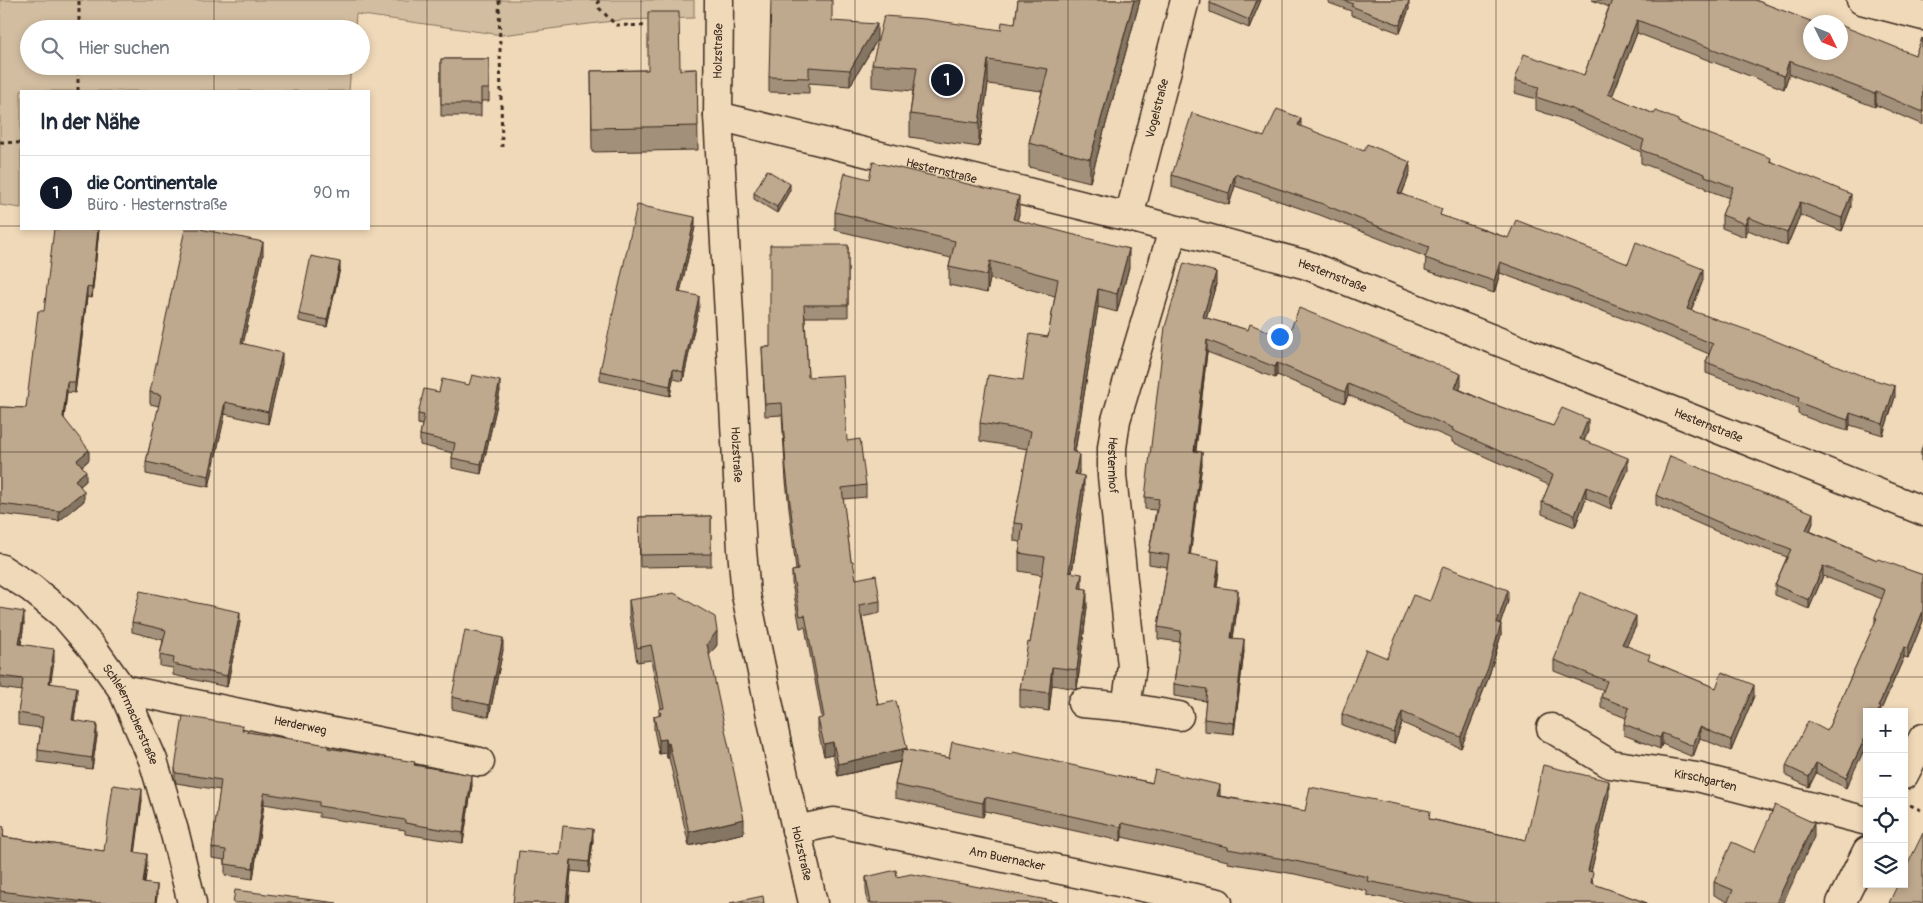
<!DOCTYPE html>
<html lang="de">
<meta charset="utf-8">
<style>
:root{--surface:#fff;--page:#f6f6f7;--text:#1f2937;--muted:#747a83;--line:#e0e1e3;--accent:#111827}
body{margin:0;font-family:Pangolin,sans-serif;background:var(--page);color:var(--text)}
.controls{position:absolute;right:15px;bottom:15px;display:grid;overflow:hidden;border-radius:0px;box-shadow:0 2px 8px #0003}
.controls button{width:45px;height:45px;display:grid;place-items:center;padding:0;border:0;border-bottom:1px solid var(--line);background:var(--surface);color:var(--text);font:25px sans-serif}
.compass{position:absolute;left:1803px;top:15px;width:45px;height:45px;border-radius:50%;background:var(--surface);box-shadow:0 2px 8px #0003;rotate:133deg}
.you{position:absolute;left:1279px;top:336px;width:18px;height:18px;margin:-12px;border:4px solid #fff;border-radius:50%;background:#1a73e8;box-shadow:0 0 0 8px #1a73e833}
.badge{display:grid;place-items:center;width:32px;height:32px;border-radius:50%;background:var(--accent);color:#fff;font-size:16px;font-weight:700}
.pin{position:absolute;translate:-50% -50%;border:2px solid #fff;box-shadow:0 1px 5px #0006}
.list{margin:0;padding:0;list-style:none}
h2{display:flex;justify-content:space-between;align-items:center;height:65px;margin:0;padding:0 20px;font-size:21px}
h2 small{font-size:16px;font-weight:400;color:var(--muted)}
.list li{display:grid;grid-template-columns:32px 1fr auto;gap:15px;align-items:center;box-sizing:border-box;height:75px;padding:0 20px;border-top:1px solid var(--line)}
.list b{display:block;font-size:19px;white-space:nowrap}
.list p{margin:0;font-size:16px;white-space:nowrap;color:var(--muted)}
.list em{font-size:16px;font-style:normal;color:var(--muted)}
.icon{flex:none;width:28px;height:28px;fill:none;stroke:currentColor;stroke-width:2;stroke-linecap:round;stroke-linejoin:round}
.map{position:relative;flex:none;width:1923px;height:903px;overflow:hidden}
.search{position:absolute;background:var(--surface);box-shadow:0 2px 8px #0003;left:20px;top:20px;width:350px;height:55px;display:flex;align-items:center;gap:12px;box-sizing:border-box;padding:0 18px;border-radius:28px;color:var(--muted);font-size:19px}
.panel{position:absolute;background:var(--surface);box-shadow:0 2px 8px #0003;left:20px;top:90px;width:350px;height:140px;border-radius:0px}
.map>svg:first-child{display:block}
.green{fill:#d2bda0;stroke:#86745f}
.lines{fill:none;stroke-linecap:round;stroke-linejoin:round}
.minor-casing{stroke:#3b2a1e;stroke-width:31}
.path{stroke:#3b2a1e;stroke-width:3;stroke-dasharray:4 4;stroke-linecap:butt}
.minor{stroke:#f0d9b9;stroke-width:28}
.wall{fill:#a3907a;stroke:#3b2a1e}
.shaded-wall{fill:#857663;stroke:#3b2a1e}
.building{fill:#bea88e;stroke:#3b2a1e}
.grid{fill:none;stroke:#3b2a1e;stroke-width:1;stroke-opacity:0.55}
.labels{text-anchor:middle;stroke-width:4;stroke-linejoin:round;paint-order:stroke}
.street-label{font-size:12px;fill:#3b2a1e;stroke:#f0d9b9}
</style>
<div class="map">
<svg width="1923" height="903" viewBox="0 0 1923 903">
<rect width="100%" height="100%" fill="#f0d9b9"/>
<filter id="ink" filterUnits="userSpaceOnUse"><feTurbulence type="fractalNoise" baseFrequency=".02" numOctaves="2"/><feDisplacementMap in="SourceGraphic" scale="10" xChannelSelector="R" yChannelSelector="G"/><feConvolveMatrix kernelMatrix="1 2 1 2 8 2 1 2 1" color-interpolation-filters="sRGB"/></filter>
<g filter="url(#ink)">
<!-- green -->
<path class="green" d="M0,0H694V18L621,20L502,35L356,14L355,29H29V66H351L349,91H21V208L0,205Z"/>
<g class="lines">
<!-- minor casing -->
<g class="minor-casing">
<g id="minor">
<path id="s1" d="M719,0L718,116L742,550L746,595L779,754L813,903"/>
<path d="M1861,0L1923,16"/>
<path id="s2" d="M718,116L1129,217L1307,265L1923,511"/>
<path id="s3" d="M1129,217L1185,0"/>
<path id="s4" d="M1173,230L1116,420L1112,448V476L1132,666L1126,707L1179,716"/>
<path id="s5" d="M0,568L31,588L65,616L95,651L122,689L153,760L175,834L192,903"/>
<path id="s6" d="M122,689L480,762"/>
<path d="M1082,703L1126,707"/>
<path id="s7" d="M1551,728L1610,764L1697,777L1867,821"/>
<path d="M1904,775L1923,738"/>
<path id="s8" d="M796,830L834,822L1218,903"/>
<path d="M1841,903L1867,851"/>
</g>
</g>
<!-- path -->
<path class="path" d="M499,0L502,147
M598,0L599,8L616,25L651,26
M79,29V0
M78,91V66
M0,142L21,143
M1910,805L1923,811"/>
<!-- minor -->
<use href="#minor" class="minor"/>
</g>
<!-- wall -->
<path class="wall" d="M1018,0H1140L1090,182L1029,167V143L1042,91L988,84L979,147L910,137V114L913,91L872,87V64L1001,30L1015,24Z
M1211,0H1261L1249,28L1210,12V3Z
M1329,0H1407L1409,9L1400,33L1351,15V11L1329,3Z
M1592,0H1755L1810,22L1915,55L1923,38V125L1876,105L1875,107L1789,74L1784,89L1637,33L1612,96L1654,114L1678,122L1771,161L1851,207L1842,231L1800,215L1787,246L1748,230L1745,237L1722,228V215L1729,198L1705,189V187L1641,163V152L1572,122L1536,110V99L1515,93V80L1584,75L1609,7Z
M832,21L877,40L850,86L809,83V93L769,92V77Z
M441,59H489V101H481V116H441Z
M697,69L698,150L592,152L591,71Z
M1301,127L1410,173L1402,194L1442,216L1508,238L1703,280L1691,311L1895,397L1883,435L1850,425L1848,431L1824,424L1798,414V408L1706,373V362L1709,354L1643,326L1500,273L1494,293L1425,270L1426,257L1320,215L1235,186L1229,205L1172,187V175L1264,137Z
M869,179L1019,214L1017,220L1129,267L1117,312L1098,307L1075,452L1079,472L1078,475L1084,494L1072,573L1082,588L1087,607L1077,689L1052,685L1049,711L1020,707V689L1030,643L1042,575L1019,571V553L1021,542L1014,541V523L1028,449L980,441V423L1023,380L1048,337L1055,296L990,279L987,293L949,285V267L951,258L835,230V212Z
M790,190L777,213L754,199V193Z
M695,227L680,292L699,306L683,381L673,379L670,396L600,381V371Z
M99,229L92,298L87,297L75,393L67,392L64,418L89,460L82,466L86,481L80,486L84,501L59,521L0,514V407L26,408L44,311Z
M848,245V317H805L808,377L847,441L866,485V497L843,499L851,561L856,579L880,601V613L862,617L878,705L907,750L949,758L1012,755L1220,796L1305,811L1430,819L1526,840L1609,795L1591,872L1593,884L1647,903H1409L1367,895V891L1295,874L1228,863V861L1122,837L1121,841L985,811L983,817L895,798V785L900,762L838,776L833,754L824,756L818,731V719L822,718L805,627L800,628L792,583V571L796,570L786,481L782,415L765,416L762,347H770Z
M263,254L243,343L282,364L268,424L225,414L209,487L146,474V462L159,406L150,404V392Z
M340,268L327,327L299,321V314Z
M1216,284L1206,318L1248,330L1287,339L1461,386L1459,389L1490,403L1553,426L1588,431L1584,441L1628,470L1611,509L1586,498L1575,527L1542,514V502L1549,485L1452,442V439L1348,395L1345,403L1277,375L1275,378L1207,352L1196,451L1202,464L1190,554L1219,571L1217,587L1238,602L1233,639L1244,651L1234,734L1204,731V719L1206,701L1174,696V684L1180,642L1158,639V627L1167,567L1149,564V552L1156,510L1145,509V497Z
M500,391L481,474L452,468V458L453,453L420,445V435L422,425L418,424V414L439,392Z
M1923,445V462L1921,461V450Z
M1656,495L1813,523L1810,531L1877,560L1923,575V621L1908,658L1904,657L1880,712H1867L1846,788L1816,773L1809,787L1786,776V766L1827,731L1875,623V617L1882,599L1823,576L1809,609L1775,595V585L1787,557L1718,532L1656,505Z
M711,516V566L640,567L639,517Z
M629,600L717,645L709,655L744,833L689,846L669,758H667L666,753L659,754L654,730V716L659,715V709L661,708L651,660L637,662L629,614Z
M1430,601H1508L1500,624L1501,635L1488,679L1461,748L1402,723L1394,744L1342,725V714L1387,658Z
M0,608L24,623L21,644L54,661L50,683L77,698L74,721L97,736L92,769L38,762V750L41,728L18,725V713L22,691L0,688Z
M132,622H240L227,687L173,675V668L160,666V655L163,640L132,632Z
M1636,626L1626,645L1650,661L1716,688L1754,696L1731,751L1700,738L1693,757L1662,744L1660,749L1624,735V724L1626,718L1601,708V697L1603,690L1554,671V660Z
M503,650L489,717L452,709V697Z
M243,731L415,765L472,785L463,843L405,834V830L319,817V813L264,804L253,879L225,875V860L212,858V848L220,790L176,783L175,779V768Z
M142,800L135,852L147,865L145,883L157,896L156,903H13L0,901V826L4,837L104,851Z
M1814,837L1728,902L1714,895V882L1754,852Z
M593,840L589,873L571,871L568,903H513L560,855Z
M866,877H897L1063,903H868L866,890Z"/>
<!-- shaded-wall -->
<path class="shaded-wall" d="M1134,0H1140L1090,182V159Z
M1257,0H1261L1249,28V20Z
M1409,1V9L1400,33V25Z
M1637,20V33L1608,107V94Z
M877,24V40L850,86V70Z
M988,60V84L979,147V123Z
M1789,61V74L1784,89V76Z
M1876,92V105L1875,107V94Z
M1301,118V130L1298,125Z
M1410,162V173L1398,204V193Z
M1235,174V186L1229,205V193Z
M790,184V190L777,213V207Z
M1851,194V207L1842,231V218Z
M1019,196V214L1013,237V219Z
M1800,202V215L1787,246V233Z
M695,217V227L678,302V292Z
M1748,217V230L1745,237V224Z
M98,229H99L92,298V288Z
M263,242V254L241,354V343Z
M1129,249V267L1117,312V294Z
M990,261V279L987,293V275Z
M340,262V268L327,327V320Z
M1500,262V273L1494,293V281Z
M1703,269V280L1687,321V309Z
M1216,272V284L1203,329V317Z
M87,287V297L75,393V382Z
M1098,289V307L1072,469V451Z
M699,296V306L683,381V372Z
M1207,340V352L1194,463V451Z
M282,353V364L268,424V412Z
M1277,363V375L1275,378V367Z
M673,369V379L670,396V386Z
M1461,374V386L1455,399V388Z
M500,381V391L481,474V464Z
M67,382V392L63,427V417Z
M1348,384V395L1345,403V392Z
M1895,386V397L1883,435V424Z
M225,402V414L209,487V476Z
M1850,413V425L1848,431V420Z
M1588,419V431L1580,451V439Z
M89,450V460L77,470V460Z
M1202,452V464L1189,566V554Z
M1079,454V472L1075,492V474Z
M1628,458V470L1611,509V497Z
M86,471V481L75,490V480Z
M1084,476V494L1069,590V572Z
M1586,487V498L1575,527V515Z
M84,491V501L59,521V511Z
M1813,513V523L1806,540V530Z
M1219,560V571L1215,599V587Z
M1823,566V576L1809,609V600Z
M1082,574V592L1079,588Z
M1087,589V607L1077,689V670Z
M1238,590V602L1231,650V638Z
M1508,590V601L1497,634V623Z
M1923,611V621L1908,658V648Z
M24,612V623L19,656V644Z
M240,612V622L227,687V676Z
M1636,616V626L1622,655V644Z
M1501,624V635L1488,679L1461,748V737Z
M717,631V645L707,658V644Z
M503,638V650L489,717V705Z
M1244,639V651L1234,734V723Z
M1904,647V657L1880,712H1878V707Z
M54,649V661L49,694V683Z
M1052,667V685L1049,711V693Z
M1754,685V696L1731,751V740Z
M77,687V698L72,732V720Z
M1402,712V723L1394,744V733Z
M97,724V736L92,769V758Z
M1700,727V738L1693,757V746Z
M1662,733V744L1660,749V738Z
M1867,734V744L1846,788V778Z
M666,739V753L659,754V740Z
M833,742V754L824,756V744Z
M669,743V758H667V744Z
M907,748V760L838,776V764Z
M1816,763V773L1809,787V777Z
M472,775V785L463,843V833Z
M1609,781V795L1588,885V871Z
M1220,785V799L1217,796Z
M142,789V800L134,863V852Z
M264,793V804L253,879V868Z
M985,797V811L983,817V803Z
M744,819V833L689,846V832Z
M1122,823V837L1121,841V827Z
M1814,823V837L1783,903H1776Z
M593,829V840L589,873V862Z
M147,854V865L143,893V883Z
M571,860V871L568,903H566Z
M157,885V896L156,903H155Z"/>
<!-- building -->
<path class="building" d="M771,0H832V21L877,24L850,70L809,67V78L769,77Z
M1018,0H1134L1090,159L1029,143L1048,69L988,60L979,123L910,114L917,67L872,64L884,16L925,19L1001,30L1002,22L1015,24Z
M1211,0H1257L1249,20L1210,3Z
M1343,0H1407L1409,1L1400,25L1351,6L1353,4Z
M1612,0H1755L1813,22H1810V52H1840V25L1915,55L1922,38L1923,112L1876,92L1875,94L1789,61L1784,76L1637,20L1608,94L1654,114L1656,111L1678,120V122L1771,158L1770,161L1851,194L1842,218L1800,202L1787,233L1748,217L1745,224L1722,215L1733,187L1705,176V174L1641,150L1644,140L1572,109L1536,97L1539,87L1515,80L1524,54L1584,75Z
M648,12H679L680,70L697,69L698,126L592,128L591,71L648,70Z
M1822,18L1833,22H1820Z
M441,59H489V89H481V104H441Z
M1277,109L1301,118L1298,125L1364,151L1367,144L1410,162L1398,193L1442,209L1440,215L1508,238L1516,220L1628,264L1636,242L1703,269L1687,309L1756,333L1865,377L1895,386L1883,424L1850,413L1848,420L1824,412L1798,402L1799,398L1706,362L1713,344L1643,315L1500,262L1494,281L1425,258L1429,247L1320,203L1235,174L1229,193L1172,175L1192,113L1264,137Z
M873,162L1019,196L1013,219L1129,249L1117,294L1098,289L1072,451L1079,454L1075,474L1084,476L1069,572L1082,574L1079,588L1087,589L1077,670L1052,667L1049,693L1020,689L1028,642L1030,643L1045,557L1019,553L1023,524L1014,523L1031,431L980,423L988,375L1023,380L1030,334L1048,337L1058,279L990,261L987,275L949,267L955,241L835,212L845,173L869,179Z
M767,170L790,184L777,207L754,193Z
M637,205L695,217L678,292L699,296L683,372L673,369L670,386L600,371Z
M54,229H98L92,288L87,287L75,382H67L63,417L89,450L77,460L86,471L75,480L84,491L59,511L0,504V407L26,408L38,311H44Z
M185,229H200L263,242L241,343L282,353L268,412L225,402L209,476L146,462L161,395L150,392Z
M770,245H848V305H804L808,377L843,375L847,441L860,439L866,485L842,488L851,561H853L856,579L876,575L880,601L859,605L878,705L896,701L907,748L838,764L833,742L824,744L818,719L824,717L805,615L800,616L792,571L798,570L786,469L782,403L765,404L762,347H770Z
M311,256L340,262L327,320L299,314Z
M1184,263L1216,272L1203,317L1248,330L1250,324L1287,339L1299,308L1461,374L1455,388L1490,403L1553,426L1562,408L1588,419L1580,439L1628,458L1611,497L1586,487L1575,515L1542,502L1553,475L1452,430L1453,428L1348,384L1345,392L1277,363L1275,367L1207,340L1194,451L1202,452L1189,554L1219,560L1215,587L1238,590L1231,638L1244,639L1234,723L1204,719L1207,689L1174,684L1181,631L1158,627L1169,555L1149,552L1159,499L1145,497L1165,327Z
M472,375L500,381L481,464L452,458L455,443L420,435L424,415L418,414L424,389L439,392L442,379L469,385Z
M1670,456L1813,513L1806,530L1877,560L1878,559L1923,575V611L1908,648L1904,647L1878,707H1880L1878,712H1867V734L1846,778L1816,763L1809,777L1786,766L1808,721L1827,731L1877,618L1875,617L1885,590L1823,566L1809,600L1775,585L1791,549L1718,522L1656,495Z
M711,516V554L640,555L639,517Z
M1443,566L1508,590L1497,623L1501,624L1488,668L1461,737L1402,712L1394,733L1342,714L1366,649L1387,658L1413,595L1430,601Z
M140,591L240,612L227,676L173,664L174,658L160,655L166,630L132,622Z
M1580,592L1636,616L1622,644L1650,655L1648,660L1716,688L1722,672L1754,685L1731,740L1700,727L1693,746L1662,733L1660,738L1624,724L1629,708L1601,697L1607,681L1554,660Z
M674,593L715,617L717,631L707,644L744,819L689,832L669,743L667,744L666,739L659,740L654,716L661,714L659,709L664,708L651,645L637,648L629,600Z
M0,608L24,612L19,644L54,649L49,683L77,687L72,720L97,724L92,758L38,750L43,717L18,713L23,679L0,676Z
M465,630L503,638L489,705L452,697Z
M183,716L243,726L242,731L328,745V748L415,762L414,765L472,775L463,833L405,823V820L319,806V802L264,793L253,868L225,864L226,850L212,848L221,780L176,773L175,768Z
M952,742L1012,755L1013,752L1152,783L1155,770L1220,785L1217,796L1305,811L1310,787L1430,811L1429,819L1526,840L1543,765L1609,781L1588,871L1593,872L1591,883L1647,903H1474L1449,897L1367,881L1368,877L1295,861L1228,849V847L1122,823L1121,827L985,797L983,803L895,785L903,749L949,758Z
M113,785L142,789L134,852L147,854L143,883L157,885L155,903H92L0,891V826L4,827L3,837L104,851Z
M1775,805L1814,823L1776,903H1727L1733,890L1714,882L1732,842L1754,852Z
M563,826L593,829L589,862L571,860L566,903H513L519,851L560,855Z
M1923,833V903H1889L1898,884H1904V872Z
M896,870L897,877L911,874L1063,903H871L866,877Z
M235,890L337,903H233Z
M763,896L764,903H730Z"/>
</g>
<!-- grid -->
<path class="grid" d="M214,0V29M427,0V903M641,0V903M855,0V903M1068,0V903M1282,0V903M1496,0V903M1709,0V903M214,66V91M0,226H21M369,226H1923M214,229V903M0,452H1923M0,677H1923"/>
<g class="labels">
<!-- street labels -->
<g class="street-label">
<text transform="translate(718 51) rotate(-89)" y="4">Holzstraße</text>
<text dy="4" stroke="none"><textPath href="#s3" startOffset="112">Vogelstraße</textPath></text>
<text dy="4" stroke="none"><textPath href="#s2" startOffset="230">Hesternstraße</textPath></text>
<text dy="4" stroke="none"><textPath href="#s2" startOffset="635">Hesternstraße</textPath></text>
<text dy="4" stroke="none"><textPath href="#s2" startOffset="1040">Hesternstraße</textPath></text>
<text dy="4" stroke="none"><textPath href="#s1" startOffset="455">Holzstraße</textPath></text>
<text dy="4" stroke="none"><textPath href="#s4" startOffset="244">Hesternhof</textPath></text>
<text dy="4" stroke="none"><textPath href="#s5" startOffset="200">Schleiermacherstraße</textPath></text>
<text dy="4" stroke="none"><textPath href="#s6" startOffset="182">Herderweg</textPath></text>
<text dy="4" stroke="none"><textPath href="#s7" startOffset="166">Kirschgarten</textPath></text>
<text dy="4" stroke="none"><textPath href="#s1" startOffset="860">Holzstraße</textPath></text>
<text dy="4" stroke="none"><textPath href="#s8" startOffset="216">Am Buernacker</textPath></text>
</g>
</g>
</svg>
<div class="controls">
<button>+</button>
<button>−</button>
<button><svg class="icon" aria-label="locate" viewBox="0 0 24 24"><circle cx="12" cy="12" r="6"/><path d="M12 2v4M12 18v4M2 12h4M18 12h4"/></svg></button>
<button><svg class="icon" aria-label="layers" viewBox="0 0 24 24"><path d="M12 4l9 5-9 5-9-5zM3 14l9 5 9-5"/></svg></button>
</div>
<svg class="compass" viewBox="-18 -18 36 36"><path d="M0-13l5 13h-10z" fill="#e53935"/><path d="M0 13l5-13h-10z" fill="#747a83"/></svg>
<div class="you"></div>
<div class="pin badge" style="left:947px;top:80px">1</div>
<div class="search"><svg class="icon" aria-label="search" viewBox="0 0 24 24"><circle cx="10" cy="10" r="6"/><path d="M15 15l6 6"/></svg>Hier suchen</div>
<section class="panel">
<h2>In der Nähe<small></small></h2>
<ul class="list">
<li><span class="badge">1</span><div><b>die Continentale</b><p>Büro · Hesternstraße</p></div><em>90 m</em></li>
</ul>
</section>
</div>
